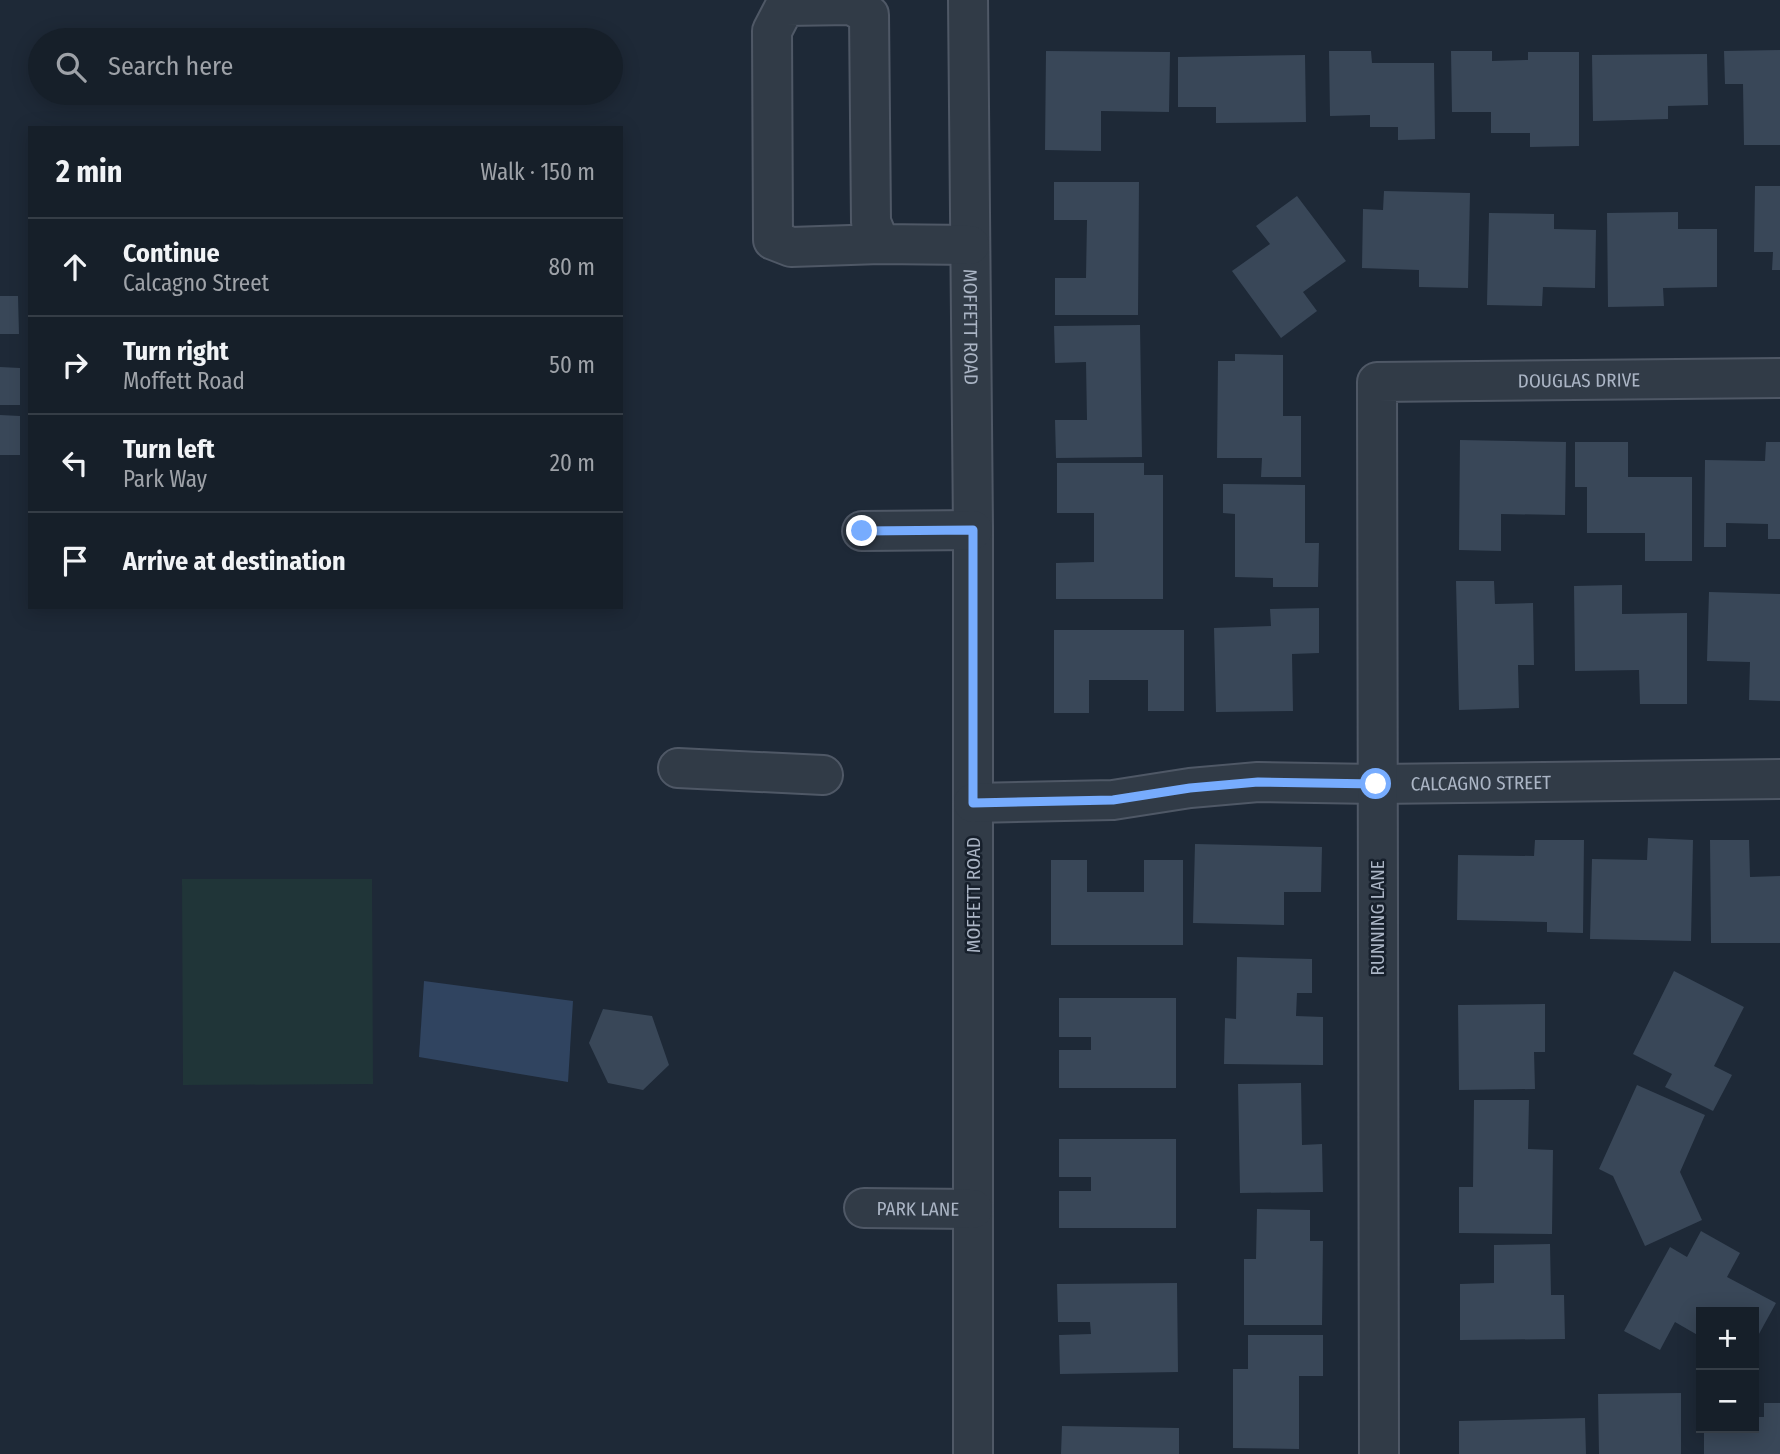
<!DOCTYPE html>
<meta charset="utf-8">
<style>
:root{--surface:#161f29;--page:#232c35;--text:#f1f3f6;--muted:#9ea2a8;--line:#353d46}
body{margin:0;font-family:"Fira Sans Condensed",sans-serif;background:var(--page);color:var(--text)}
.controls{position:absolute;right:21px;bottom:21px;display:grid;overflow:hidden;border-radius:0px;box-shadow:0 4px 18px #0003}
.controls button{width:63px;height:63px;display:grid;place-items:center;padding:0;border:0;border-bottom:2px solid var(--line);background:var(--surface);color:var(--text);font:35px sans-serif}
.stop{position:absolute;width:21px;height:21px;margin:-16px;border:5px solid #77acfe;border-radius:50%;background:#fff}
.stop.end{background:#77acfe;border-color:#fff;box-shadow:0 2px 7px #0008}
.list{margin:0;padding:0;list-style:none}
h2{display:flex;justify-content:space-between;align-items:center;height:91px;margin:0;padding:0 28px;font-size:30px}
h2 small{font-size:23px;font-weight:400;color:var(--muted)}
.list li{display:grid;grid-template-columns:46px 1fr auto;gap:21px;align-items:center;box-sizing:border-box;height:98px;padding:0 28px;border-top:2px solid var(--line)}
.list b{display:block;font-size:26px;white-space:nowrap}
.list p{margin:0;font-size:23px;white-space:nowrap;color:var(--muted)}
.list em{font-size:23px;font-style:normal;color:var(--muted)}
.icon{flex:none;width:38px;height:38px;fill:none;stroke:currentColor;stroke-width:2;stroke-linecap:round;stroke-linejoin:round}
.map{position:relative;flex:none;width:1780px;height:1454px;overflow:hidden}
.search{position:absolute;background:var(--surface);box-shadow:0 4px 18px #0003;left:28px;top:28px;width:595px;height:77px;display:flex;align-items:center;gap:18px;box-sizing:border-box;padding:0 24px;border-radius:38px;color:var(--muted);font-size:26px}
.panel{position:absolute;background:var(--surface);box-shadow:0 4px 18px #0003;left:28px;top:126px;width:595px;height:483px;border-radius:0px}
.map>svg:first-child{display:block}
.green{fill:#203538}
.water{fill:#304460}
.building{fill:#394758}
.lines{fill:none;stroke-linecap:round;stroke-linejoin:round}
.minor-casing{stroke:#4f5866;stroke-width:42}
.minor{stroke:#313b47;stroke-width:38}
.route{stroke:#77acfe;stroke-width:9}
.labels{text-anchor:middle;stroke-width:5;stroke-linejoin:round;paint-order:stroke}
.street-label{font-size:19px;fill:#abb5c5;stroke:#17202c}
</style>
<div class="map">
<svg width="1780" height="1454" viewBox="0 0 1780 1454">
<rect width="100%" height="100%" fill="#1e2937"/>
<!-- green -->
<path class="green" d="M182,879H372L373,1084L183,1085Z"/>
<!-- water -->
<path class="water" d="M424,981L573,1001L568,1082L419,1057Z"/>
<!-- building -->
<path class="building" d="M1780,50V145H1744L1743,84H1725L1724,51Z
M1046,51L1170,52L1169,112L1101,111V151L1045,150Z
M1329,51H1371L1372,63H1434L1435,139L1398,140V127H1370V115L1330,116Z
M1451,51H1492V61L1528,60V52H1579V146L1530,147V133H1491V112H1452Z
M1707,54L1708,105L1668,106V119L1593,121L1592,55Z
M1305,55L1306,122L1216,123V107H1178V57Z
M1054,182H1139L1138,315H1055V278H1086L1087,220H1054Z
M1755,186H1780V270H1772L1773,252H1754Z
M1384,191L1470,193L1468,288L1419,287V270L1362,268L1363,209L1383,210Z
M1297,196L1346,261L1303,292L1317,311L1281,338L1232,271L1270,244L1256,226Z
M1678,212V229H1717V287L1663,288L1664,306L1608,307L1607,213Z
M1489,213L1554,214V229L1596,230L1595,288L1543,287L1542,306L1487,305Z
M0,296H18L19,334H0Z
M1140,325L1142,457L1056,458L1055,420H1087L1086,362L1055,363L1054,326Z
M1235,354L1283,355V416H1301V477H1261L1262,458H1217L1218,361H1235Z
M0,367L20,368V405H0Z
M0,415L20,416V455H0Z
M1460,440L1566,442L1565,515L1501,514V551L1459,550Z
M1575,442H1628V477H1692V561H1645V533H1587V487H1575Z
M1766,442H1780V539H1768V524L1726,523V547H1704L1705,460L1765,461Z
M1057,463H1144V475H1163V599H1056V563L1094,562V513H1057Z
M1223,484L1305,485V543H1319L1318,587H1273V578L1235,577V514L1223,513Z
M1456,581H1494L1495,604L1533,603L1534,665H1518L1519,708L1459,710Z
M1622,585V614L1687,613V704H1640L1639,670L1575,671L1574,586Z
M1709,592L1780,594V701L1749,700L1750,662L1707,661Z
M1319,608V653L1292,654L1293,711L1216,712L1214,628L1271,626L1270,609Z
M1054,630H1184V711H1148V680H1089V713H1054Z
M1648,838L1693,840L1691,941L1590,939L1592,859L1647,860Z
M1535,840H1584L1583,933L1547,932V922L1457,920L1458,855L1534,856Z
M1710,840H1749L1750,877L1780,876V943H1711Z
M1195,844L1322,847L1321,892H1284V925L1193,923Z
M1051,860H1087V892H1144V860H1183V945H1051Z
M1237,957L1312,959V993H1297L1296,1016L1323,1017V1065L1224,1064L1225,1018L1236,1019Z
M1674,971L1744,1007L1714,1066L1732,1075L1713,1111L1665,1087L1672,1074L1633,1054Z
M1059,998H1176V1088H1059V1050H1091V1037H1059Z
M1545,1004V1052H1534L1535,1089L1459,1090L1458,1005Z
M603,1009L652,1016L669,1065L643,1090L608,1083L589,1043Z
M1301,1083L1302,1145L1322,1144L1323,1192L1240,1193L1238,1084Z
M1637,1085L1705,1115L1680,1172L1702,1220L1645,1246L1613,1176L1599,1169Z
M1474,1100H1529L1528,1149L1553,1150L1552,1234L1459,1233V1187H1473Z
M1059,1139H1176V1228H1059V1191H1091V1177H1059Z
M1257,1209L1310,1210V1241H1323L1322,1325H1244V1259H1256Z
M1701,1231L1740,1253L1727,1277L1776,1303L1754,1343V1312H1701V1337L1675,1322L1660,1350L1624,1331L1670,1247L1687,1257Z
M1550,1244L1551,1295H1564L1565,1339L1460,1340V1284L1494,1283V1245Z
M1177,1283L1178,1372L1060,1374L1059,1335L1091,1334L1090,1322H1058L1057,1284Z
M1248,1335H1323V1376H1299V1449L1233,1448V1369H1248Z
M1681,1393V1454H1599L1598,1394Z
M1764,1403H1780V1454H1704V1428H1754V1417H1764Z
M1585,1418L1586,1454H1459V1421Z
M1062,1426L1179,1428V1454H1061Z"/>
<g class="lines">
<!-- minor casing -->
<g class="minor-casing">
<g id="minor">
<path id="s1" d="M968,0L973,530V1454"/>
<path d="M880,244L871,222L869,15L851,5L785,6L772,31L773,240L791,247L880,244L970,245"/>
<path d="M862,531L973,530"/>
<path d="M678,768L823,775"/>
<path id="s2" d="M973,803L1113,800L1190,788L1258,782L1376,784L1780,779"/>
<path id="s3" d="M864,1208L973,1209"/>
<path id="s4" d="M1379,1454L1377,382L1780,378"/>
</g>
</g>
<!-- minor -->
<use href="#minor" class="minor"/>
</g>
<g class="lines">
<!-- route -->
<path class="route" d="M862,531L973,530V803L1113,800L1190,788L1258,782L1376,784"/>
</g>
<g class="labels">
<!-- street labels -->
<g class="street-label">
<text dy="7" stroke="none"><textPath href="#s1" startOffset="327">MOFFETT ROAD</textPath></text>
<text dy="7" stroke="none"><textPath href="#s4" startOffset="1274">DOUGLAS DRIVE</textPath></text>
<text dy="7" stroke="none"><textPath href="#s2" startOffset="509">CALCAGNO STREET</textPath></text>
<text transform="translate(973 895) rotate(-90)" y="7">MOFFETT ROAD</text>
<text transform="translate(1377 918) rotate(-90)" y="7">RUNNING LANE</text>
<text dy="7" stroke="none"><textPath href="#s3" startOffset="54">PARK LANE</textPath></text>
</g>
</g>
</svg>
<div class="controls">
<button>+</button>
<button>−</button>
</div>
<div class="stop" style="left:1376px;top:784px"></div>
<div class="stop end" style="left:862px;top:531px"></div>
<div class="search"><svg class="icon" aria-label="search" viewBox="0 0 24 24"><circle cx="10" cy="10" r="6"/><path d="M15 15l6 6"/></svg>Search here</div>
<section class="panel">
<h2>2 min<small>Walk · 150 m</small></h2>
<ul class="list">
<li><svg class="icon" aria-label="ahead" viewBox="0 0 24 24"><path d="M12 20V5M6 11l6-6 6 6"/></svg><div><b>Continue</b><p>Calcagno Street</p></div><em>80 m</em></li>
<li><svg class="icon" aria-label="right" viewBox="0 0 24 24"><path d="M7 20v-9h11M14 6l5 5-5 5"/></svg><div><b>Turn right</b><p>Moffett Road</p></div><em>50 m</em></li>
<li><svg class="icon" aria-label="left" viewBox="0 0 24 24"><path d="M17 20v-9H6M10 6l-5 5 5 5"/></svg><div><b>Turn left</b><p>Park Way</p></div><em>20 m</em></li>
<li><svg class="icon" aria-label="arrive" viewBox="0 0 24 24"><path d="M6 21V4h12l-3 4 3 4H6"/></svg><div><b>Arrive at destination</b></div></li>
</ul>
</section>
</div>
